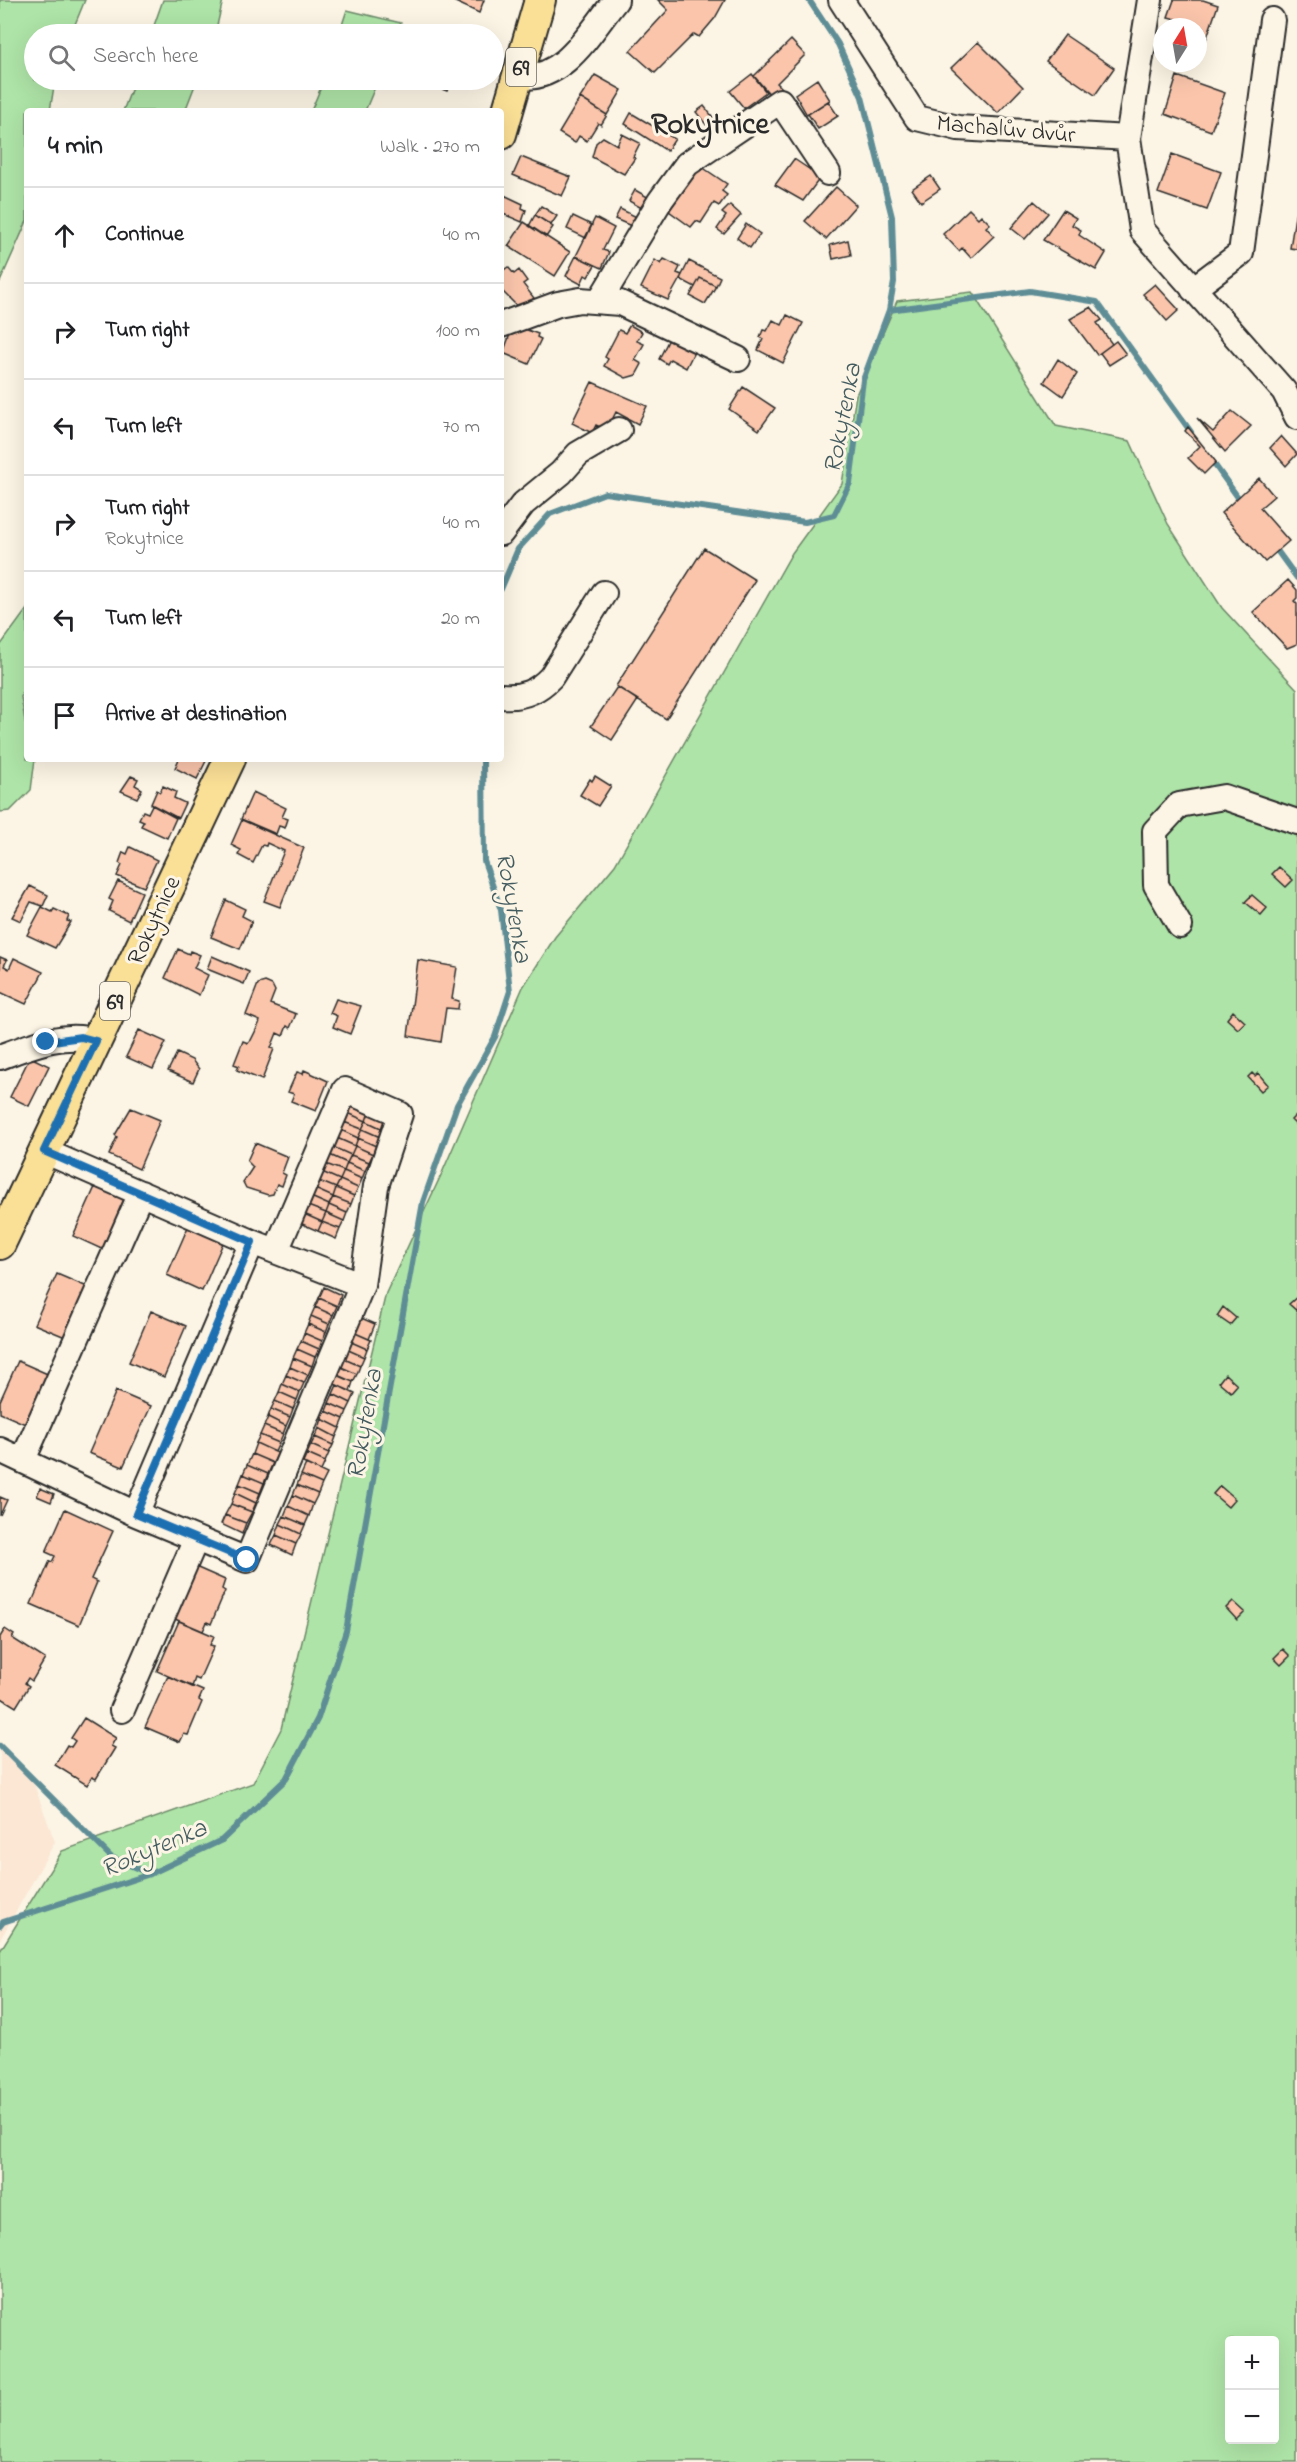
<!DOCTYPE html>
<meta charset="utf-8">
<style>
:root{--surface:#fff;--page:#f2f2f2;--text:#202124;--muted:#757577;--line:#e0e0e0}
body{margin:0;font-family:"Indie Flower",sans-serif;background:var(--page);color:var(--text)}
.controls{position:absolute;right:18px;bottom:18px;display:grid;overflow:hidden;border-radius:6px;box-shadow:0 6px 24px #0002}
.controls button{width:54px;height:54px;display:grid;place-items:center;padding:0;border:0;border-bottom:2px solid var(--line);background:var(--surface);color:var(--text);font:30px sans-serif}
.compass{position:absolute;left:1153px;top:18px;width:54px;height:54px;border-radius:50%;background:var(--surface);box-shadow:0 6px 24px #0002;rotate:11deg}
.stop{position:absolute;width:18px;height:18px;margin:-14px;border:4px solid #1f6fb2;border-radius:50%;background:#fff}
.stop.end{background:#1f6fb2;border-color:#fff;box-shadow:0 2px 6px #0008}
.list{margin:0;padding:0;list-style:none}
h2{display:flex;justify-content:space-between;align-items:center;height:78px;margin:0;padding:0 24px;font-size:26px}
h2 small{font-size:20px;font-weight:400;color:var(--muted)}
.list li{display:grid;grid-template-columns:39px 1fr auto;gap:18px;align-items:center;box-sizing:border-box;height:96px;padding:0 24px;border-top:2px solid var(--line)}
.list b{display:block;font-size:22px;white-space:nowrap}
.list p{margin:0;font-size:20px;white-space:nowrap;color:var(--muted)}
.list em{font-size:20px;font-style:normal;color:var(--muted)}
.icon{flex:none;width:33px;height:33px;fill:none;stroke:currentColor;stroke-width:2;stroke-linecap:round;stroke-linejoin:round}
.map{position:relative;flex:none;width:1297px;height:2462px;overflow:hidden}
.search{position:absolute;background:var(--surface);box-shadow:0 6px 24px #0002;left:24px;top:24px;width:480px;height:66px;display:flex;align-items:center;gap:15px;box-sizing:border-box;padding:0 21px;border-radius:33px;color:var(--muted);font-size:22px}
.panel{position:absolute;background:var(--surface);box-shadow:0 6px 24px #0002;left:24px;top:108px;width:480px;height:654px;border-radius:6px}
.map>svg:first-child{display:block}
.built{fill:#fbe7d4}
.green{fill:#aee4a7;stroke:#6c8869;stroke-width:1.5;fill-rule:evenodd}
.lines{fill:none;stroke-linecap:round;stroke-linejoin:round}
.stream{stroke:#5e8d96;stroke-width:6}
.building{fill:#fac5ab;stroke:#2b2b2b;stroke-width:1.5}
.minor-casing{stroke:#2b2b2b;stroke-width:28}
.major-casing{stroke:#2b2b2b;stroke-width:34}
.minor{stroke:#fcf5e5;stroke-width:24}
.major{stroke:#fadf96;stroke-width:30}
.route{stroke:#1f6fb2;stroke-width:8}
.labels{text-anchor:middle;stroke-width:6;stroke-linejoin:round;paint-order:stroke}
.shield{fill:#fcf5e5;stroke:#6a6863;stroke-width:1.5}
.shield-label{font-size:22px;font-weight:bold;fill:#2b2b2b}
.street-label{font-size:24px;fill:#2b2b2b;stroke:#fcf5e5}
.water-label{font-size:26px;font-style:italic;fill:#445c60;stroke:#fcf5e5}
.district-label{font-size:30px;font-weight:bold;fill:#2b2b2b;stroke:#fcf5e5}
</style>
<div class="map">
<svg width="1297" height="2462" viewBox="0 0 1297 2462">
<rect width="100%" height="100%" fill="#fcf5e5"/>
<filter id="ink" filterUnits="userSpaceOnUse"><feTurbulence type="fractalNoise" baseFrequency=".0167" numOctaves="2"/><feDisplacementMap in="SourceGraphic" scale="12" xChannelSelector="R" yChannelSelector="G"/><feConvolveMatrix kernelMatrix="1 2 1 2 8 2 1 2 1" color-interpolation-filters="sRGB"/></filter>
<g filter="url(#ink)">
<!-- built -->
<path class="built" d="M0,1742L31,1776L55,1842L0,1940Z"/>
<!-- green -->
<path class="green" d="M0,0H85L71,34H34V80H55L50,111H27V221L0,282Z
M163,0H223L215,34H151Z
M347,10L401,23L397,34H339Z
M135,80H197L185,111H123Z
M324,80H378L365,111H311Z
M972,292L1056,426L1130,441L1168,524L1222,608L1297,689V2462H0V1951L62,1851L253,1783L281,1729L386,1293L442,1173L523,987L555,937L615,865L792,553L842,484L856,395L897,301ZM1230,2340H1274V2440H1230Z
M27,609V681L21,697L27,733V759H35L31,790L10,811L0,812V646Z"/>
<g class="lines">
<!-- stream -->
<path class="stream" d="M889,310L1030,291L1097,302L1191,432
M1209,457L1242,503
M1273,545L1297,578
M501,589L518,549L550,514L605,493L805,522L834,515L850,483L863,380L889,310L894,282L892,217L862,97L838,44L809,0
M0,1746L111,1857L150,1874
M0,1926L3,1922L150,1874L222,1840L286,1779L318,1718L346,1631L423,1202L457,1105L495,1037L510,991L501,910L484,861L483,759"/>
</g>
<!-- building -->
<path class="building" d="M451,0H484L479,13Z
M658,0H725L715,18L699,37L694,34L655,73L630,51L668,10Z
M1174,0H1203L1218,5L1206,40L1198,37V27H1174L1176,19L1168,17Z
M1065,35L1114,68L1095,95L1046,61Z
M791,40L805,55L777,83L783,89L772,97L754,76Z
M978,42L1023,87L998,113L951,68Z
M752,74L766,92L744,108L730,91Z
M595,75L622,90L607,115L580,98Z
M1177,76L1225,93L1211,131L1165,114Z
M817,79L830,100L807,115L795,94Z
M419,80H452L447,91Z
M580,98L607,115L601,125L598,123L587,141L579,136L575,143L559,133Z
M828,101L838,116L818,129L808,114Z
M704,106L716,121L708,127L696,112Z
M631,113L675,139L667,151L625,124Z
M622,134L640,143L633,157L635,158L624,174L592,157L596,143L603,137L617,145Z
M1172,154L1221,172L1207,210L1158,193Z
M521,157L571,177L562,196L513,175Z
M794,159L812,171L814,168L823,174L803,201L775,185Z
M699,165L727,184L722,191L727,195L719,206L714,203L701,223L696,221L691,227L669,211Z
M931,176L940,189L921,202L912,189Z
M836,187L856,205L826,239L805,221Z
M635,190L653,200L647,211L629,201Z
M504,195L523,204L522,208L526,210L522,222L501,213Z
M1034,201L1048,213L1025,239L1011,228Z
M730,205L741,215L724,234L717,229L726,216L722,213Z
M541,206L557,216L551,225L535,215Z
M620,209L641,219L636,228L615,219Z
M969,209L978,218L981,215L990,224L986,227L994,236L971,258L962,248L959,251L943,234Z
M1063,210L1076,218L1072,225L1081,230L1079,235L1106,253L1096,270L1043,240Z
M1296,210H1297V249L1290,248Z
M535,215L553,227L546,237L529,226Z
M573,216L592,225L586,238L567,229Z
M595,218L614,228L603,250L609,252L602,268L576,256Z
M524,222L570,252L555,276L508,246Z
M746,224L760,234L750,248L737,238Z
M848,240L851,255L833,259L830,245Z
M576,256L595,265L588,277L585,275L581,284L566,276Z
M664,259L680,267L677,273L682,275L668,300L641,288L655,260L661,264Z
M689,261L720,277L716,286L700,278L695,287L680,279Z
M508,267L514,274L519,270L527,281L523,284L534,298L520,309L501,290V272Z
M700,278L716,286L705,304L690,296Z
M1155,284L1179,310L1167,321L1143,294Z
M1091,307L1102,320L1097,323L1112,344L1097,355L1070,319Z
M787,315L803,323L783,363L758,350L763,339L760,337L763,330L767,331L773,320L782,325Z
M630,325L642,332L637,341L644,344L635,360L642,364L636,375L626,378L604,366L608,359L605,357L619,330L625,333Z
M519,327L538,334L537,337L541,339L529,364L503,353L512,329Z
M671,335L696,348L686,368L670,359L667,364L659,359Z
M1116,341L1126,354L1109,365L1100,353Z
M1058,359L1077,374L1063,396L1044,382Z
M592,382L647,406L638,424L616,412L607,430L596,425L592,433L572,423Z
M743,387L775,408L759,430L729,409Z
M1232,411L1251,426L1225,452L1197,418L1213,432Z
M1188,427L1216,462L1204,474L1188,458L1200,446L1185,431Z
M1281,436L1297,454L1286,466L1270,448Z
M1259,478L1274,496L1260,508L1289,541L1265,562L1221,513Z
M704,548L755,580L666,719L616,686Z
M1288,580L1297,590V598L1294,601L1297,604V644L1287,648L1253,612Z
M617,687L638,700L612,740L591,726Z
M179,759H207L197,779L175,768Z
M131,776L138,779L135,785L142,789L137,798L121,791Z
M595,776L611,786L598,806L580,795L590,779L592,781Z
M163,786L176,792L174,798L185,803L178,818L151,804L157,790L160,792Z
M253,792L286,808L282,817L288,819L285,828L279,826L276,834L241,819Z
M152,805L176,818L167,838L141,826L144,821L139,819L143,811L148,813Z
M242,820L304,848L280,907L264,901L284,851L267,843L266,846L262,845L253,863L238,855L241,850L231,845Z
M130,847L157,860L144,887L117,876L122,865L119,863L123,852L127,854Z
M1279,867L1293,880L1286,887L1272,874Z
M118,881L142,892L129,921L109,911L113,901L109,899Z
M30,886L48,895L43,906L31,902L21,921L12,917Z
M1252,895L1267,908L1261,915L1245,902Z
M226,900L245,909L242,916L252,921L240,949L211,937Z
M42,907L52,912L54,909L69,916L67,921L71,922L55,948L27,935Z
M178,949L189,954L190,951L200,955L194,968L208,975L199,995L165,978Z
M212,956L249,972L244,984L207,969Z
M0,957L7,960L4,966L9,969L14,958L43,972L26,1004L0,992Z
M418,960L457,967L452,999L459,1001L458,1009L446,1008L441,1042L408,1036Z
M265,982L272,985L275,991L270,1004L296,1014L290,1028L287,1026L283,1036L277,1033L271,1048L274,1049L262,1080L237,1070L239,1066L234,1064L243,1041L248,1043L251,1040L259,1024L260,1021L246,1015L258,984Z
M336,999L361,1006L350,1034L333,1027L337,1016L330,1013Z
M1233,1011L1245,1022L1238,1029L1227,1019Z
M139,1030L166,1042L153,1069L126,1057Z
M177,1053L192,1060L199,1069L193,1082L168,1071Z
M30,1057L49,1066L29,1106L10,1097Z
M304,1070L328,1081L316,1111L291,1101L294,1094L288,1092L297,1072L303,1074Z
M1252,1073L1255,1076L1258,1073L1268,1085L1261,1091L1248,1077Z
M352,1104L369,1112L366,1121L348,1113Z
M131,1108L160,1120L139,1169L109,1155L117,1137L115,1135Z
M369,1112L387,1120L383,1129L366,1121Z
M348,1113L366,1121L362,1129L344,1122Z
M1297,1114V1126L1291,1120Z
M366,1121L383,1129L380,1137L362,1129Z
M344,1122L362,1129L358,1138L341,1130Z
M362,1129L380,1137L376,1146L358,1138Z
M341,1130L358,1138L355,1146L337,1138Z
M337,1138L355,1146L351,1155L333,1147Z
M358,1138L376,1146L373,1154L355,1146Z
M255,1143L288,1157L282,1173L286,1175L282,1186L277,1184L273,1194L268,1195L246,1188L243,1182L253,1167L247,1161Z
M355,1146L373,1154L369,1162L351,1155Z
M333,1147L351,1155L347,1163L330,1155Z
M330,1155L347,1163L344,1171L326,1164Z
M351,1155L369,1162L365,1171L347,1163Z
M347,1163L365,1171L362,1179L344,1171Z
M326,1164L344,1171L340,1180L322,1172Z
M344,1171L362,1179L358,1188L340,1180Z
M322,1172L340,1180L336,1188L319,1181Z
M340,1180L358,1188L354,1196L336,1188Z
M319,1181L336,1188L333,1197L315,1189Z
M95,1187L130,1202L108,1252L73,1236Z
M336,1188L354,1196L351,1204L333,1197Z
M315,1189L333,1197L329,1205L311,1197Z
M311,1197L329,1205L326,1213L308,1206Z
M333,1197L351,1204L347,1213L329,1205Z
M329,1205L347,1213L344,1221L326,1213Z
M308,1206L326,1213L322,1222L304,1214Z
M326,1213L344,1221L340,1229L322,1222Z
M304,1214L322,1222L318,1231L300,1223Z
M322,1222L340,1229L336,1239L318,1231Z
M188,1227L223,1243L202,1291L167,1275Z
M57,1274L92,1289L70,1339L34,1324Z
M324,1287L341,1295L337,1306L319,1298Z
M1297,1297V1311L1289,1304Z
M319,1298L337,1306L333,1315L315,1307Z
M315,1307L333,1315L329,1324L311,1316Z
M1223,1307L1236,1318L1230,1325L1217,1316Z
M151,1311L186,1326L164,1377L129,1362Z
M311,1316L329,1324L326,1332L308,1324Z
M359,1317L375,1324L369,1339L353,1332Z
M308,1324L326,1332L322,1341L304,1333Z
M353,1332L371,1340L367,1349L349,1341Z
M304,1333L322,1341L319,1349L301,1341Z
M301,1341L319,1349L315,1357L297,1349Z
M349,1341L367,1349L364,1357L346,1349Z
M297,1349L315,1357L312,1366L293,1358Z
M346,1349L364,1357L360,1366L342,1358Z
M293,1358L312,1366L308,1375L290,1367Z
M342,1358L360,1366L357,1374L339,1366Z
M18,1361L52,1376L30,1426L0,1413V1401Z
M339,1366L357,1374L353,1382L335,1374Z
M290,1367L308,1375L304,1383L286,1375Z
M335,1374L353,1382L350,1391L332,1383Z
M1225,1374L1237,1385L1231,1392L1219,1382Z
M286,1375L304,1383L300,1392L282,1384Z
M282,1384L300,1392L297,1400L279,1392Z
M337,1385L355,1394L351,1403L333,1394Z
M116,1391L151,1406L123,1467L89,1453Z
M279,1392L297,1400L293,1409L275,1401Z
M333,1394L351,1403L347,1411L329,1403Z
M275,1401L293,1409L290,1417L271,1409Z
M329,1403L347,1411L344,1419L326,1411Z
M271,1409L290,1417L286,1426L268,1417Z
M326,1411L344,1419L340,1428L322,1419Z
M268,1417L286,1426L283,1434L264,1426Z
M322,1419L340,1428L336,1437L319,1428Z
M264,1426L283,1434L279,1443L260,1435Z
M319,1428L336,1437L333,1445L315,1437Z
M260,1435L279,1443L275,1452L256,1443Z
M315,1437L333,1445L329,1453L311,1445Z
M256,1443L278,1453L273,1463L252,1454Z
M311,1445L329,1453L325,1462L307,1454Z
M252,1454L273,1463L268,1474L247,1465Z
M307,1454L325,1462L321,1471L303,1463Z
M306,1464L327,1474L322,1484L301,1475Z
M247,1465L268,1474L264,1483L243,1474Z
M243,1474L264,1483L260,1493L239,1484Z
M301,1475L322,1484L318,1494L297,1485Z
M239,1484L260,1493L256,1503L235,1493Z
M297,1485L318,1494L313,1504L293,1495Z
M1220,1486L1235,1499L1228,1507L1213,1494Z
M40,1488L54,1494L51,1502L37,1496Z
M235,1493L256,1503L252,1512L231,1504Z
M293,1495L313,1504L309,1516L288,1506Z
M0,1497L7,1500L0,1515Z
M231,1504L252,1512L246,1523L225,1515Z
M288,1506L309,1516L305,1525L284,1516Z
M65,1509L113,1531L91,1579L97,1582L79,1625L31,1604L50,1561L52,1562L55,1556L46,1552Z
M225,1515L246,1523L242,1534L221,1524Z
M284,1516L305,1525L301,1534L280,1524Z
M280,1524L301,1534L296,1544L276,1535Z
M276,1535L296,1544L292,1555L271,1545Z
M191,1565L225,1580L222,1589L225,1591L211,1624L207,1622L203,1631L168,1616Z
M1233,1601L1245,1612L1237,1620L1226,1608Z
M179,1621L214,1636L210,1645L214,1646L199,1680L195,1678L192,1687L157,1671Z
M5,1629L14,1635L12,1638L45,1659L32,1681L28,1678L25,1683L29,1686L16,1707L0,1697V1637Z
M1283,1649L1290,1656L1281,1665L1274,1658Z
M168,1676L203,1691L199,1700L202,1702L188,1735L184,1734L180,1742L145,1727Z
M84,1718L116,1738L111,1746L115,1748L96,1779L92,1777L87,1785L55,1765L67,1745L71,1747L75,1741L71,1738Z"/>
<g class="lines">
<!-- minor casing -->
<g class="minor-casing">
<path id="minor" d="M841,0L917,118L958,128L1128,138L1142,230L1284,391L1297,417
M518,76C563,84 591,30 616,0
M1128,138L1150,0
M1193,289L1241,253L1272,20
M600,300L660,201L687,164L780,101L828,173
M501,325L558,304L580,300L620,303L738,359
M501,533L523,504L561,473L578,454L619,430
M501,696C522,698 537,692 551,677L604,593
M1180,926L1156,885L1155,831L1179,805L1224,797L1297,822
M0,1057C30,1046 64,1031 96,1041
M276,1251L345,1090L400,1114L376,1186L362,1285
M0,1450L136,1514L252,1242L44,1151
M23,1460L141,1193
M136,1514L247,1560L362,1285L252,1242
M122,1710L196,1539"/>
</g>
<!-- major casing -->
<g class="major-casing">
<path id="major" d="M501,134L540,0
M0,1244L230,759"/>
</g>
<!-- minor -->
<use href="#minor" class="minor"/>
<!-- major -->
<use href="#major" class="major"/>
</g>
</g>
<g class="lines" filter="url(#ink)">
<!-- route -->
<path class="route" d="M46,1042L81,1037L96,1041L44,1151L252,1242L136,1514L247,1560"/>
</g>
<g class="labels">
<!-- shield labels -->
<g class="shield">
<rect x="506" y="48" width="30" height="38" rx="4.5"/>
<rect x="100" y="982" width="30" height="38" rx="4.5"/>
</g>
<g class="shield-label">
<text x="521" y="75">69</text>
<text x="115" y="1009">69</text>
</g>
<!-- street labels -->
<g class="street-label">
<text transform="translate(1006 128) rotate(5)" y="8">Machalův dvůr</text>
<text transform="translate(153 920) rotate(-65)" y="8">Rokytnice</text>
</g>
<!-- water labels -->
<g class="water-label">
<text transform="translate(841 418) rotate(-79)" y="9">Rokytenka</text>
<text transform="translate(515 907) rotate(80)" y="9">Rokytenka</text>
<text transform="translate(363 1424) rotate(-80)" y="9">Rokytenka</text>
<text transform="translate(153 1847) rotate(-23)" y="9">Rokytenka</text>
</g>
<!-- district labels -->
<g class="district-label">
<text x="710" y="133">Rokytnice</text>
</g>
</g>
</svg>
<div class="controls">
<button>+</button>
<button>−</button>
</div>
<svg class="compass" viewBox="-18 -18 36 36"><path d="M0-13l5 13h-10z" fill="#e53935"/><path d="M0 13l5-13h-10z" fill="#757577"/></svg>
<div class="stop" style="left:247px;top:1560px"></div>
<div class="stop end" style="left:46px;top:1042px"></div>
<div class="search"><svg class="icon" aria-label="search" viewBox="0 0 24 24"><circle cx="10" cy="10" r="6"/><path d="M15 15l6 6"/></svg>Search here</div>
<section class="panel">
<h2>4 min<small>Walk · 270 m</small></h2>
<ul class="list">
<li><svg class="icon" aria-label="ahead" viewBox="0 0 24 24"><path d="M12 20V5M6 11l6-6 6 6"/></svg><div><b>Continue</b></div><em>40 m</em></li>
<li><svg class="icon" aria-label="right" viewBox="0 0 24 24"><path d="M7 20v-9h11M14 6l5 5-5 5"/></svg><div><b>Turn right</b></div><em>100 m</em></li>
<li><svg class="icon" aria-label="left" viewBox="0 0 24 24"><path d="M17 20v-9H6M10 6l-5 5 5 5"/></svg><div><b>Turn left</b></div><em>70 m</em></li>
<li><svg class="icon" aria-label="right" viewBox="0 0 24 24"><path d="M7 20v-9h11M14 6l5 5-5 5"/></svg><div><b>Turn right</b><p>Rokytnice</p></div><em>40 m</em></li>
<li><svg class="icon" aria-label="left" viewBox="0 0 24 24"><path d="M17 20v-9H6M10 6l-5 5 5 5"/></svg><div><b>Turn left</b></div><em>20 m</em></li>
<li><svg class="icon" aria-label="arrive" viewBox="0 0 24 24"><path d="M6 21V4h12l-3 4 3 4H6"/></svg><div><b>Arrive at destination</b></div></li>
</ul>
</section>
</div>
